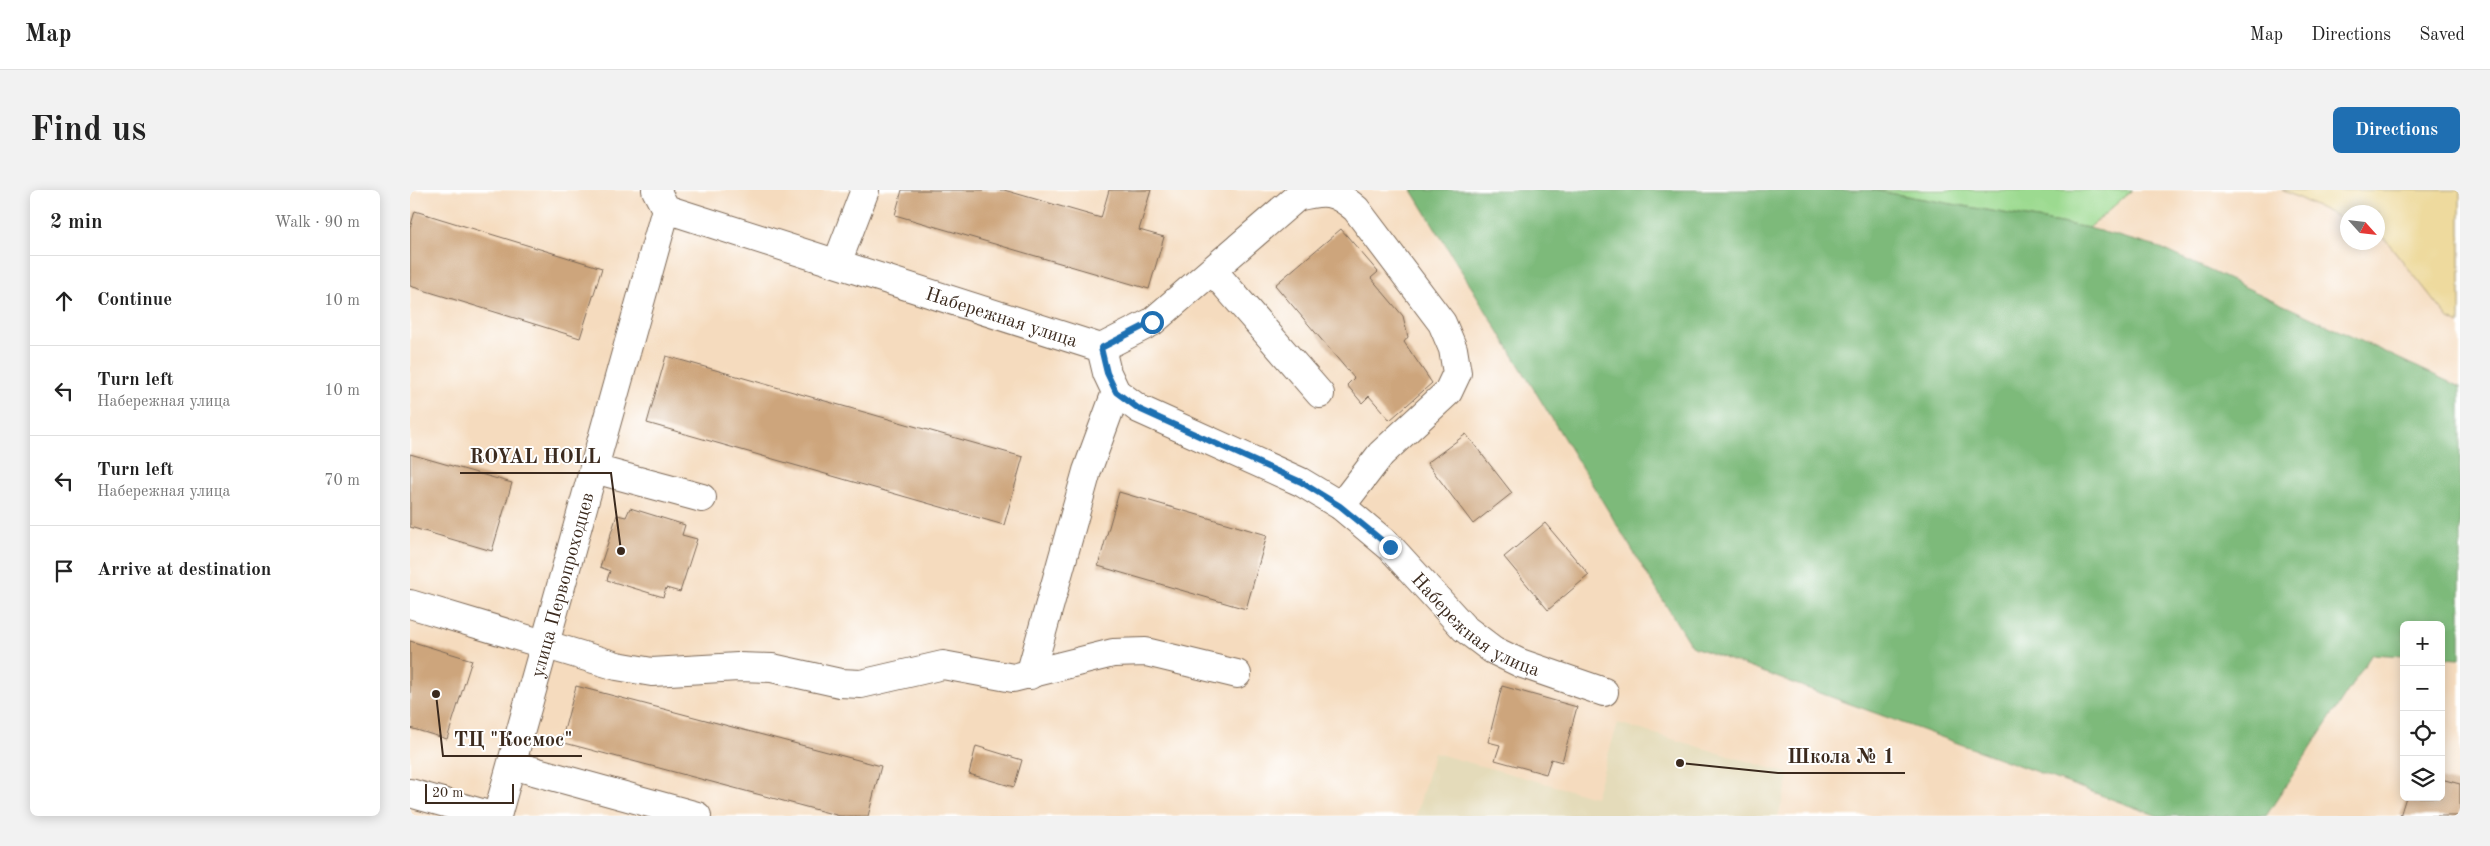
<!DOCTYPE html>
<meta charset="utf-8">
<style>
:root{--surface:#fff;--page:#f2f2f2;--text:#222;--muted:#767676;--line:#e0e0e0;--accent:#1f6fb2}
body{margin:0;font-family:"Old Standard TT",serif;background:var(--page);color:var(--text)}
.controls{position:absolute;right:15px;bottom:15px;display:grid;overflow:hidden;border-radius:8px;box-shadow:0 2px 12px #0003}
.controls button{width:45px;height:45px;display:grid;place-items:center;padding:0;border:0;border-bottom:1px solid var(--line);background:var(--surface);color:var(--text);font:25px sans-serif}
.compass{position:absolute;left:1930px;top:15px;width:45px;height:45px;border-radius:50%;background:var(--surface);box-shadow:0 2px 12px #0003;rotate:117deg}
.scale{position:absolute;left:15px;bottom:12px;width:89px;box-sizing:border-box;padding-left:5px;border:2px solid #3b2a1e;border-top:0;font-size:14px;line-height:18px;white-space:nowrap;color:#3b2a1e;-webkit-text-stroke:4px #fff;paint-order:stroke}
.stop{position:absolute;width:15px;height:15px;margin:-11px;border:4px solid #1f6fb2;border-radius:50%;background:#fff}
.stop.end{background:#1f6fb2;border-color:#fff;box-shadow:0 1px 5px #0008}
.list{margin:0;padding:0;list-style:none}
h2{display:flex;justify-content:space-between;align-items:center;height:65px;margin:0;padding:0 20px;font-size:21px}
h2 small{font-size:16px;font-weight:400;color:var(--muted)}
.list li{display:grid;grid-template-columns:32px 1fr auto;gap:15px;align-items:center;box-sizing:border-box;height:90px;padding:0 20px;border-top:1px solid var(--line)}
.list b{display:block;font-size:19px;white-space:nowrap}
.list p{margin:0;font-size:16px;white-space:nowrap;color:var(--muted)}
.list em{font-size:16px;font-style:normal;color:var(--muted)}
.icon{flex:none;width:28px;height:28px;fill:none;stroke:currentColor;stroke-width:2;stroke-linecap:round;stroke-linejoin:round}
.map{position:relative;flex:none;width:2050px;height:626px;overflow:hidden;border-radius:8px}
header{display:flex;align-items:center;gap:30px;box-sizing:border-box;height:70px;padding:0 25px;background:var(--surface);border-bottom:1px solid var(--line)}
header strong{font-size:24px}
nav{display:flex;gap:28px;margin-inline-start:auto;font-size:18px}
.intro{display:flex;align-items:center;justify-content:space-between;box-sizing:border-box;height:120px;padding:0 30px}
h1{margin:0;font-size:35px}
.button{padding:12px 22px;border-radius:8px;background:var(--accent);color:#fff;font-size:18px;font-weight:700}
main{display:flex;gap:30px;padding:0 30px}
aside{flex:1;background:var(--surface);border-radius:8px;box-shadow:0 2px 12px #0003}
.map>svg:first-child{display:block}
.built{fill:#e4dbba}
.green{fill:#9cda90;stroke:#6c8257}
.forest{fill:#7dba7a;stroke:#5c724c}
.sand{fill:#eeda9e;stroke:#94825e}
.building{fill:#cda57c}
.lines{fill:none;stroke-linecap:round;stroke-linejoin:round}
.minor-casing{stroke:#7c6856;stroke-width:30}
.minor{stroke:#fff;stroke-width:28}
.route{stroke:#1f6fb2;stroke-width:6}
.labels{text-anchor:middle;stroke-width:4;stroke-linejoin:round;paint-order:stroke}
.street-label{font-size:19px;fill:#3b2a1e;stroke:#fff}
.leader{fill:none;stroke:#3b2a1e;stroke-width:2}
.callout-dot{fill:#3b2a1e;stroke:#fff;stroke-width:2}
.callout-label{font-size:20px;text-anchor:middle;font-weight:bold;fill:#3b2a1e;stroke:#fff;stroke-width:4;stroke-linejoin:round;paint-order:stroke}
</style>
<header>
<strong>Map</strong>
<nav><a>Map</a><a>Directions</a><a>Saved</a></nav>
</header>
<div class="intro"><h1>Find us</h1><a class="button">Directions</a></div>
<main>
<aside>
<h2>2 min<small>Walk · 90 m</small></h2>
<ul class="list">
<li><svg class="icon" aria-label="ahead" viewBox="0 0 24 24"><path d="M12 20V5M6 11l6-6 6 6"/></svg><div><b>Continue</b></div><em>10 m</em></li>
<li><svg class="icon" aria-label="left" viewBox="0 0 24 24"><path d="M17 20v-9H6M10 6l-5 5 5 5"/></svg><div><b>Turn left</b><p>Набережная улица</p></div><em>10 m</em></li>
<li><svg class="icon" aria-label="left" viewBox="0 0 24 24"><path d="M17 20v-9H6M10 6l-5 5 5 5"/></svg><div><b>Turn left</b><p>Набережная улица</p></div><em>70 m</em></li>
<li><svg class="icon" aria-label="arrive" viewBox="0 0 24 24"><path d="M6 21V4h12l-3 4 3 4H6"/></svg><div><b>Arrive at destination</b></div></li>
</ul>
</aside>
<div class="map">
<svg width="2050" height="626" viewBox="0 0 2050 626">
<rect width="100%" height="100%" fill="#fff"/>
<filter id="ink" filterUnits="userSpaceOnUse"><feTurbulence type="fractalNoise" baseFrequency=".02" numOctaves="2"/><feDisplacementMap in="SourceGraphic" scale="10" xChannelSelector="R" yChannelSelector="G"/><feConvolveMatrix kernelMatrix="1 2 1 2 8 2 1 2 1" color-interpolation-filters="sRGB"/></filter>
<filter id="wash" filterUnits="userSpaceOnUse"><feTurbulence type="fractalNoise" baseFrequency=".0096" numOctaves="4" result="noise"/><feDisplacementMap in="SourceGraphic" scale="20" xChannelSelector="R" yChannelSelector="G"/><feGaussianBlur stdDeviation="1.12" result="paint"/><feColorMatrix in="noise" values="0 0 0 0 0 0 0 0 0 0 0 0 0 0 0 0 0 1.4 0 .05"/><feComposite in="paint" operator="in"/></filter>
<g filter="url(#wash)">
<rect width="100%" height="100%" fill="#f5dbbe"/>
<!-- built -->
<path class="built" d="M1208,533L1380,584L1368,626H1006L1024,563L1185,607Z"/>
<!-- green -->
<path class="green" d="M1462,0H1722L1679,38Z"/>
<!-- forest -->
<path class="forest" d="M1002,0H1462L1679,38L1751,58L2050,197V469L2031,468V435H1994V466L1962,464L1856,626H1748L1281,456Z"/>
<!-- sand -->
<path class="sand" d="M1872,0H2050V134L2039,129L1975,49L1968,45V22H1938L1937,31Z"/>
<g id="blocks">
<!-- building -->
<path class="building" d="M492,0H594L691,28L699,0H741L729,40L754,47L739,99L485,25Z
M5,21L192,78L170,148L0,96V38Z
M931,39L968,82L961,88L993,126L998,147L994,152L1022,193L980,230L959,206L952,213L937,195L944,188L865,95Z
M256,166L613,267L594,335L237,233Z
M1056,244L1102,303L1063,334L1017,273Z
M0,264L102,293L82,361L0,337Z
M709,302L857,345L836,419L688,376Z
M220,318L275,335L272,345L287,349L270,402L256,398L253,407L197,390L200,381L190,377L207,325L216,327Z
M1135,333L1179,385L1138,420L1094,367Z
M0,451L62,470L37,549L0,538Z
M166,496L471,576L458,626H430L151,552Z
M1092,496L1167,517L1152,572L1141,569L1136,584L1085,570L1090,555L1078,552Z
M566,556L612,570L604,597L559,584Z
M2031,589L2050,594V626H1990L1996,607H2031Z"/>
</g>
</g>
<g filter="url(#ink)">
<use href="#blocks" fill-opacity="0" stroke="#7c6856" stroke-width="1"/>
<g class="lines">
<!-- minor casing -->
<g class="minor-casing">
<g id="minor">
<path id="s1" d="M246,0L256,19L691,158L697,183L706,202L729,219L891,292L931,316L980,357L1054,438L1083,460L1110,473L1194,502"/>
<path d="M427,73L455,0"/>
<path d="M803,81L910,204"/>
<path d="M691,158L742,132L887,7C915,0 924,0 946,19L1032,133L1043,159L1047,183L1038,202L971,264L931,316"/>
<path d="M184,279L292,308"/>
<path d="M0,414L207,476L242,482L328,477L362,478L430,493L451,494L533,475L603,488L703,463L736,462L827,484"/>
<path d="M620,485L677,281L706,202"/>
<path d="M102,575L287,626"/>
<path d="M0,603L82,626"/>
<path id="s2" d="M87,626L256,19"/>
</g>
</g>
<!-- minor -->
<use href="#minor" class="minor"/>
</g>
</g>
<g class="lines" filter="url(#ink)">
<!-- route -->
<path class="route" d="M742,132L691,158L697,183L706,202L729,219L891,292L930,316L980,357"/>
</g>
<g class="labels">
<!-- street labels -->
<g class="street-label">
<text dy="7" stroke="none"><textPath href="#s1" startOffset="374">Набережная улица</textPath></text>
<text dy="7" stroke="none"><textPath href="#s2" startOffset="240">улица Первопроходцев</textPath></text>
<text dy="7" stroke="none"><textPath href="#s1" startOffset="959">Набережная улица</textPath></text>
</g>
</g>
<!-- callouts -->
<path class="leader" d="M211 361L201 283H50M26 504L33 566H172M1270 573L1368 583H1495"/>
<g class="callout-dot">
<circle cx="211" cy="361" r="5"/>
<circle cx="26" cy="504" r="5"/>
<circle cx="1270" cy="573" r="5"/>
</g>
<g class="callout-label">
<text x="125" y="273">ROYAL HOLL</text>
<text x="103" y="556">ТЦ "Космос"</text>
<text x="1431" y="573">Школа № 1</text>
</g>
</svg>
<div class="controls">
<button>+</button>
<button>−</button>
<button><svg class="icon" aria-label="locate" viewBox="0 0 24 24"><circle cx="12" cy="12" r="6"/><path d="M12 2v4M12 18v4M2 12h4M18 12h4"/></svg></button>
<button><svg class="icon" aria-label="layers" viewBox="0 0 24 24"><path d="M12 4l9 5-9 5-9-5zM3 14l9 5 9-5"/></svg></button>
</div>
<svg class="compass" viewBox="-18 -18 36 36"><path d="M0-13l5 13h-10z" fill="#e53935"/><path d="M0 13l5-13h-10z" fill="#767676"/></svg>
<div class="scale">20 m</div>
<div class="stop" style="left:742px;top:132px"></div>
<div class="stop end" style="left:980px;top:357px"></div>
</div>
</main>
